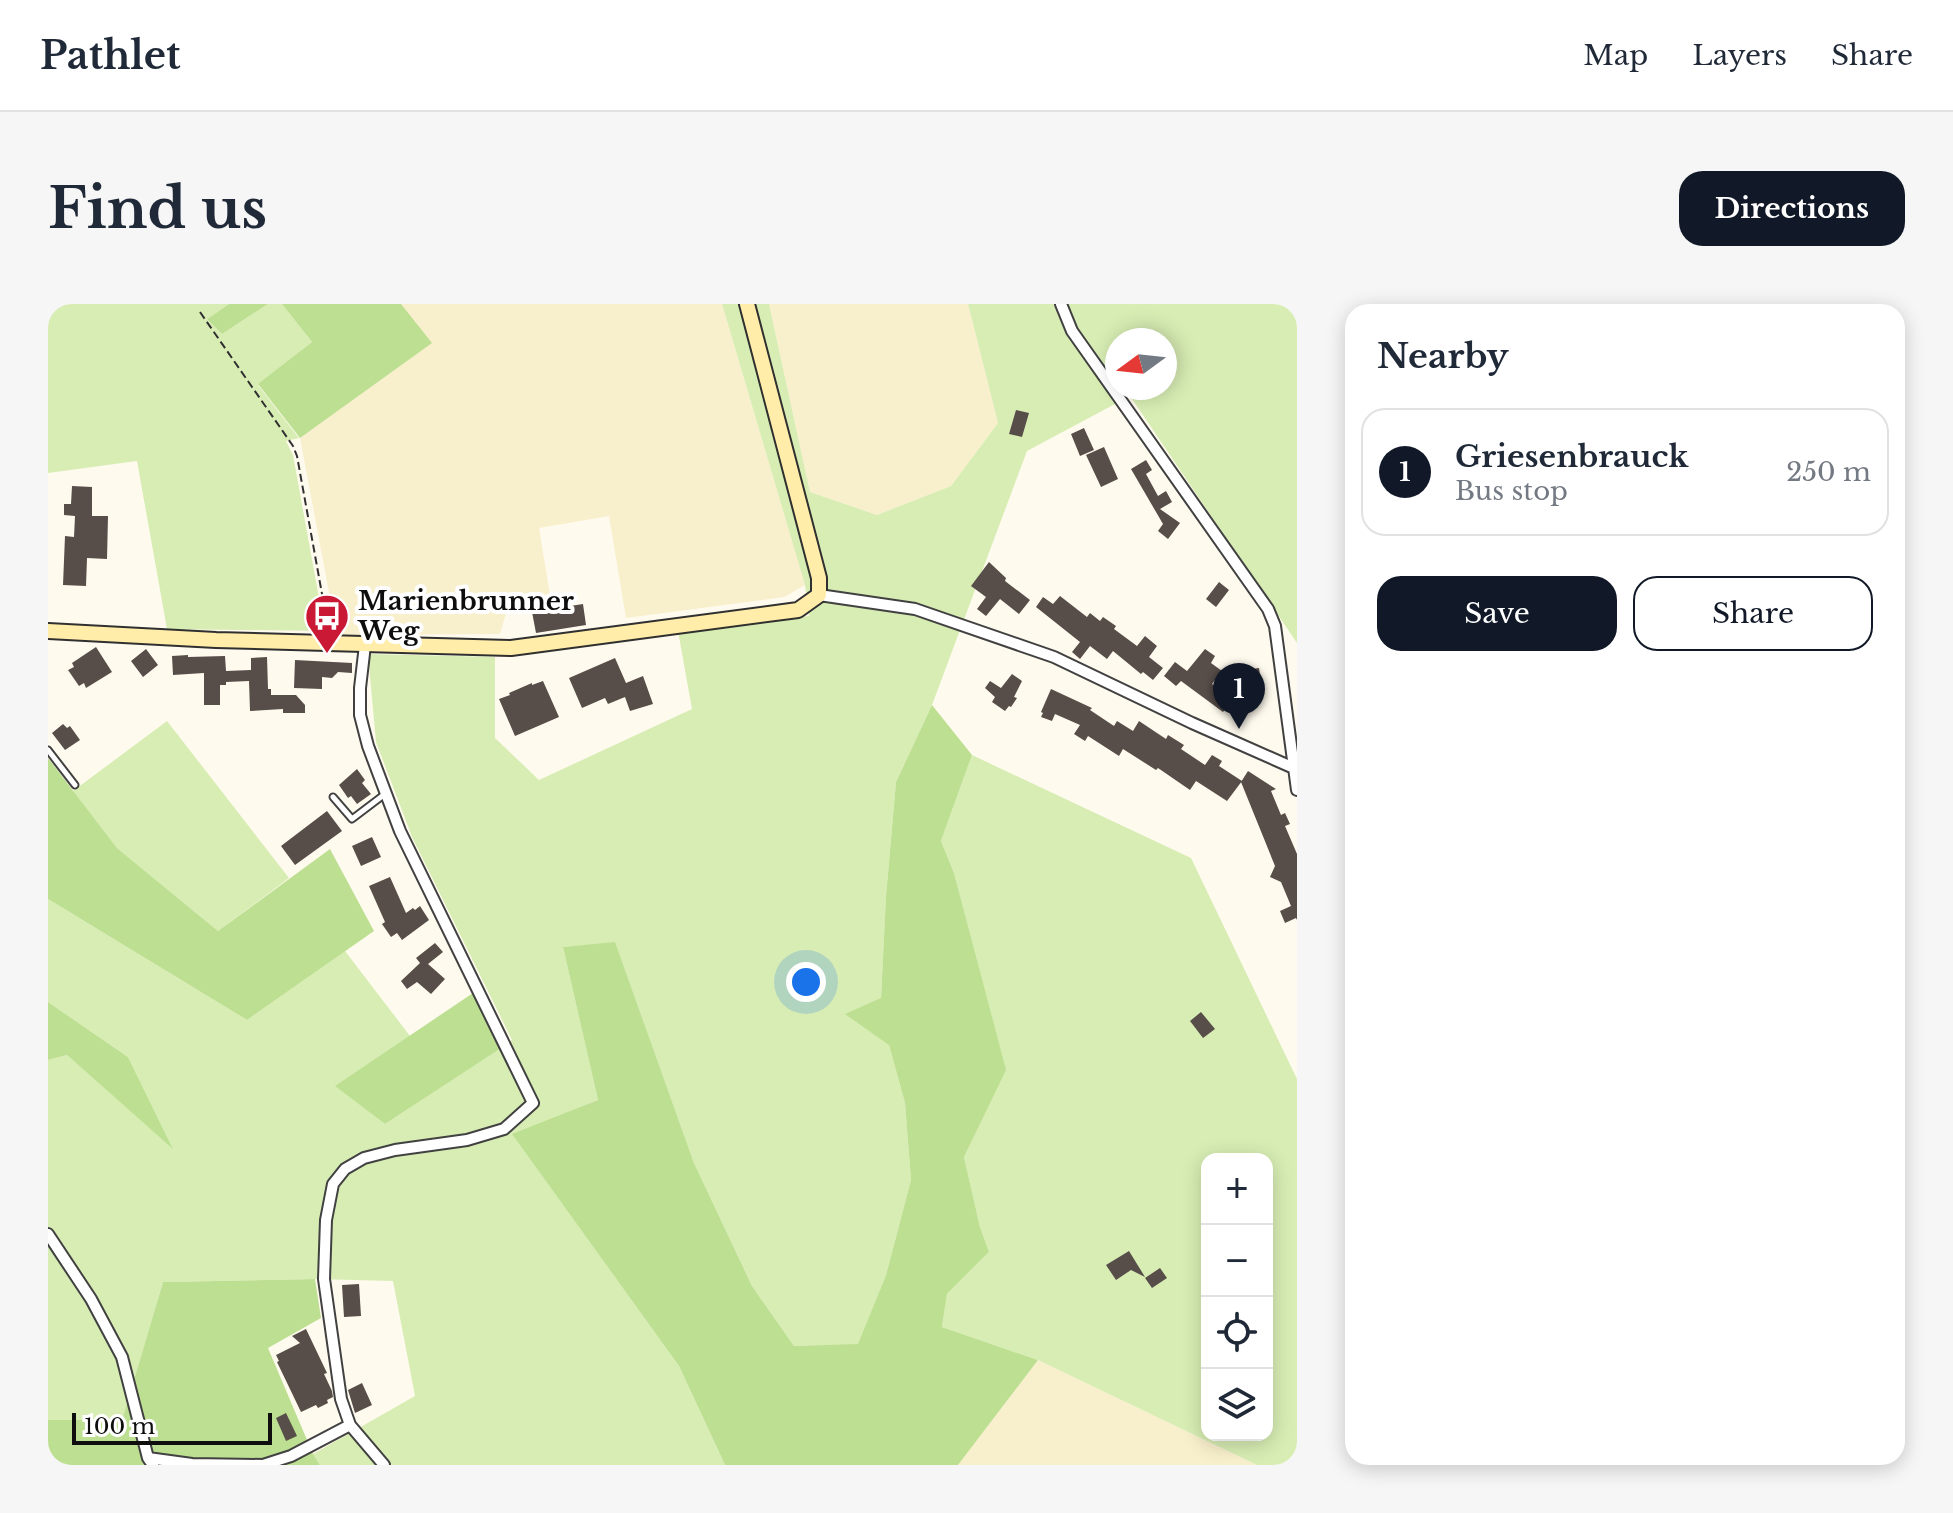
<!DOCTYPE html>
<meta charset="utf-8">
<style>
:root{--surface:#fff;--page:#f6f6f7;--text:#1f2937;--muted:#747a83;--line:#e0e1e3;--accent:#111827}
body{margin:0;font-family:"Libre Baskerville",serif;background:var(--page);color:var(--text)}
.controls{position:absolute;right:24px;bottom:24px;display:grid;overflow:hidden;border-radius:16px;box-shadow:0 4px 20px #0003}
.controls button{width:72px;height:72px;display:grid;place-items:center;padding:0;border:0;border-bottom:2px solid var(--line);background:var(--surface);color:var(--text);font:40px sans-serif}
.compass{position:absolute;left:1057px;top:24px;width:72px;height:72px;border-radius:50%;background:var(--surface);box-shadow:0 4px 20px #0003;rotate:255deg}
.scale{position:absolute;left:24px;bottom:20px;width:200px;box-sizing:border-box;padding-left:8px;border:4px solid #0e0e0e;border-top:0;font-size:22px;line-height:28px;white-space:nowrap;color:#0e0e0e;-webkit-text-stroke:6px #fff;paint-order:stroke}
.you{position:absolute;left:758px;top:678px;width:28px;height:28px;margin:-20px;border:6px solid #fff;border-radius:50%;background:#1a73e8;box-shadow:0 0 0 12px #1a73e833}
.badge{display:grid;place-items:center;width:52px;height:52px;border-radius:50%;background:var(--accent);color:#fff;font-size:26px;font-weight:700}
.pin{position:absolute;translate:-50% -66px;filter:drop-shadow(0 2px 4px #0008)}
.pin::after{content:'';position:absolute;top:42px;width:28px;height:24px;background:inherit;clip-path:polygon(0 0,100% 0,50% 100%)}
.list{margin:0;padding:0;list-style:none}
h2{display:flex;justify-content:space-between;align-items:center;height:104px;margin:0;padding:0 32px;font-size:34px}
h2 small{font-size:26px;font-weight:400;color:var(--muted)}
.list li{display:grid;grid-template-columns:52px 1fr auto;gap:24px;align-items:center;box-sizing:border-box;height:128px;margin:0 16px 16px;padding:0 16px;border:2px solid var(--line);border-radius:24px}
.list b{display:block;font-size:30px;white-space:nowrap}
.list p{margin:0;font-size:26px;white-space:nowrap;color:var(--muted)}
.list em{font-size:26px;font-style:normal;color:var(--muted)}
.actions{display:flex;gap:16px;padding:24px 32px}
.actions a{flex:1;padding:18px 0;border:2px solid var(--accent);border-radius:24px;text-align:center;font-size:28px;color:var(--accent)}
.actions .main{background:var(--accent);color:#fff}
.icon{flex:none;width:44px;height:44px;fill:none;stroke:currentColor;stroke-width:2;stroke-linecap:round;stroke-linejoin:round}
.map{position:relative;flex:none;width:1249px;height:1161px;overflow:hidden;border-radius:24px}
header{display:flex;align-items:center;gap:48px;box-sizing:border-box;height:112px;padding:0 40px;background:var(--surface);border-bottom:2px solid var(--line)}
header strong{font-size:38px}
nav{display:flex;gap:44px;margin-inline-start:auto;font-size:28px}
.intro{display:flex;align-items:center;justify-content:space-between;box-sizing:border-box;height:192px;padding:0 48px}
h1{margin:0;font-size:56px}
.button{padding:20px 36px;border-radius:24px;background:var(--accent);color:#fff;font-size:28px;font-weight:700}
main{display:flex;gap:48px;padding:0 48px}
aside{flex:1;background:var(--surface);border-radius:24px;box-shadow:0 4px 20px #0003}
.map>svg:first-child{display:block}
.farmland{fill:#f8efcc}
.green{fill:#d8edb4;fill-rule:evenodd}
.forest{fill:#bddf92}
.building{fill:#574d49}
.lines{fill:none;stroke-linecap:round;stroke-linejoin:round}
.lane-casing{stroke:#414141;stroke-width:9}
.street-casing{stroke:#414141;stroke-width:14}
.secondary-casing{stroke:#303030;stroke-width:18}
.path{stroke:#303030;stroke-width:2;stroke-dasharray:8 4;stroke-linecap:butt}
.lane{stroke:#fff;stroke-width:5}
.street{stroke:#fff;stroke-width:10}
.secondary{stroke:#ffeda9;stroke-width:14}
.labels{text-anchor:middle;stroke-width:8;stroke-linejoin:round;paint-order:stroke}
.poi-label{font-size:26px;font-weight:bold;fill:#0e0e0e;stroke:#fff;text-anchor:start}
</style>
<header>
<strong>Pathlet</strong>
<nav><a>Map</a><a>Layers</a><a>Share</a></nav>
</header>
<div class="intro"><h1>Find us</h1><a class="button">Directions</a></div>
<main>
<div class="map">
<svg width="1249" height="1161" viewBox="0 0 1249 1161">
<rect width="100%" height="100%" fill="#fffaee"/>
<!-- farmland -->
<path class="farmland" d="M353,0H674L757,281L736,293L578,314L561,212L491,224L502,291L462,295L452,330L289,331L252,134L383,39Z
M721,0H920L950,119L903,182L829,211L762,188Z
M990,1056L1209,1161H910Z"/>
<!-- green -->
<path class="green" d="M0,0H181L159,15L174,30L220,0H234L264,38L210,81L251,134L238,137L245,151L277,327L119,325L89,157L0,169Z
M674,0H721L762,188L829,211L903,182L950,119L920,0H1249V339L1082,92L979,147L884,401L848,478L838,592L833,694L841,741L857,799L863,876L838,971L810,1041L746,1042L704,982L646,859L567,639L515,643L550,796L465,831L631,1062L677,1161H272L265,1150L367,1092L345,977L267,975L115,978L74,1116H0V756L19,751L124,843L80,753L0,698V595L199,716L297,647L362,732L288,782L337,820L464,736L364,533L328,438L320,350L447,353V434L491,476L644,405L630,327L761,312L757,281ZM1069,36H1117V84H1069Z
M119,417L241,574L170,627L69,544L25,487Z
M924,451L1143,554L1249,775V1161H1209L990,1056L894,1023L899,990L941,948L932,923L916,853L957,766L906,569L893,537ZM1159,855H1219V1131H1159Z"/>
<!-- forest -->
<path class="forest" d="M181,0H220L174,30L159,15Z
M234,0H353L384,39L252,134L210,80L264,38Z
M884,401L924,451L893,537L906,569L958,766L916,853L932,923L941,948L899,990L894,1023L990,1056L910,1161H677L631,1062L464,830L550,796L515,643L567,638L646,859L704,982L746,1042L810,1040L838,971L863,876L857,799L841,741L797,710L833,694L838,592L848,478Z
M0,454L69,544L170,627L282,545L326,627L199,716L0,595Z
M425,689L453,744L337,820L287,782Z
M0,698L80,753L125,845L19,751L0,756Z
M267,975L273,1014L220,1044L265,1150L272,1161H0V1116H74L115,978Z"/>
<!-- building -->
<path class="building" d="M968,106L981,109L974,133L961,130Z
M1036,124L1046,146L1032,152L1023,130Z
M1056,143L1070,175L1053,183L1038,151Z
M1098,156L1104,166L1098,170L1110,192L1118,187L1124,198L1112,205L1132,219L1120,235L1110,227L1115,220L1083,165Z
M24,182L44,183V212H60L59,255L39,254L38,282L15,281L17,232L26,233L27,212L16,211V200H23Z
M941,258L958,274L957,277L982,296L971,310L952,295L938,312L929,305L938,293L923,282Z
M1171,278L1181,286L1168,303L1158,295Z
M1012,292L1039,313L1042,309L1052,317L1055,313L1068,322L1066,325L1089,342L1097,332L1109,342L1101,353L1115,364L1105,376L1095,368L1093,370L1065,347L1059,355L1042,342L1032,355L1024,348L1032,338L988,303L995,293L1005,300Z
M535,300L538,321L488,329L484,308Z
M48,343L64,368L38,384L36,379L31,382L20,366L26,363L24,359Z
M98,345L110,361L95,373L83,357Z
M1157,345L1167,352L1163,359L1174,367L1164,380L1185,395L1175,408L1133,377L1128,382L1116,372L1127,358L1139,367Z
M140,351V353L177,352L178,367L203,366V354L219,353L220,385H223V391H248L257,401V409H235V405L202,407L201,377L178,378V381H172V401H156V369L125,371L124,352Z
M567,354L578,379L595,372L605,400L582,407L577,393L560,400L557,394L534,404L521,374Z
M247,356L304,359V369L290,368L284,374L274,373V385L246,384Z
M1211,364L1214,384L1191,386L1188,367Z
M964,370L974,377L966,393L969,394L963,403L961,402L957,407L944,398L947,393L937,384L942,377L953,384Z
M495,377L511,413L467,432L451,395L462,391L461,389L484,379V381Z
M1003,385L1044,404L1042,406L1066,422L1069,417L1085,427L1091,417L1118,435L1120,431L1136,441L1133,445L1157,461L1164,451L1174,457L1171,462L1194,477L1179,497L1148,477L1142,486L1110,464L1108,466L1075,445L1071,452L1040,432L1037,437L1026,430L1032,421L1007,410L1004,417L993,413L995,409L993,408Z
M15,420L19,424L22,422L32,436L17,446L4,429Z
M309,465L317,476L314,479L323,490L309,500L303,492L300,494L291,481Z
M1200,467L1228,485L1223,487L1233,511L1237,509L1242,520L1237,522L1249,550V616L1248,614L1237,619L1232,607L1243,602L1233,578L1222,573L1227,562L1193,478Z
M279,507L294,527L247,561L233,542Z
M324,533L333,553L313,562L304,542Z
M342,573L358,609L365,604L367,606L372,602L381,616L354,636L349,629L343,633L334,620L337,618L321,582Z
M387,639L395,648L380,660L397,675L383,690L369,678L359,685L353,677L372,659L368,654Z
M1153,708L1167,725L1155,734L1142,717Z
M1081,947L1097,973L1083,966L1068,976L1058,961Z
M1112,964L1119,974L1104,984L1097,974Z
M311,980L313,1012L296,1013L294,981Z
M258,1025L279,1069L276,1070L284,1087L285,1093L279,1096L280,1099L270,1104L268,1101L253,1108L229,1058L231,1057L228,1051L252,1039L244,1032Z
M314,1079L324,1101L307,1109L300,1086Z
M238,1109L249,1132L238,1137L228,1114Z"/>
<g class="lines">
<!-- lane casing -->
<g class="lane-casing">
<path id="lane" d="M0,446L27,481
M285,493L304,515L337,490"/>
</g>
<!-- street casing -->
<g class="street-casing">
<path id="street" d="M1013,0L1024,27L1220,305L1227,322L1249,486
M771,291L867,305L1006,353L1144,419L1248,465
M317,341L312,384V411L320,442L352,527L485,799L456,825L419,836L347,846L316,854L297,865L285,880L278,916L276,975L293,1095L302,1121L336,1161
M0,930L43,995L74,1053L100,1154L105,1161
M100,1154L144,1160L215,1161L243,1152L302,1121"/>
</g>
<!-- secondary casing -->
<g class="secondary-casing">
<path id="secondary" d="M0,327L168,336L463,344L750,306L771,291V274L699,0"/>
</g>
<!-- path -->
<path class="path" d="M152,8L245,142L249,152L280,323"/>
<!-- lane -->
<use href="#lane" class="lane"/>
<!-- street -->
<use href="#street" class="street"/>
<!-- secondary -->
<use href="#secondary" class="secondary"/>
</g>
<!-- icons -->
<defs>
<g id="bus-pin" transform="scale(2.3)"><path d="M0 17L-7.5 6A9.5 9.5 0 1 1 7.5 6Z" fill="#ca1934" stroke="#fff"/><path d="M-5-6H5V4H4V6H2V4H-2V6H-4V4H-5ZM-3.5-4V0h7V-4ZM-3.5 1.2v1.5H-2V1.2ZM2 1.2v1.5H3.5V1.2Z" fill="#fff"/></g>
</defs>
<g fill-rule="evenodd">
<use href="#bus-pin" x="279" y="312"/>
</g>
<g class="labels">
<!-- poi labels -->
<g class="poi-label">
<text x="310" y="306">Marienbrunner<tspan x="310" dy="30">Weg</tspan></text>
</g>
</g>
</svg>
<div class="controls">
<button>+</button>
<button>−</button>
<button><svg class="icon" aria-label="locate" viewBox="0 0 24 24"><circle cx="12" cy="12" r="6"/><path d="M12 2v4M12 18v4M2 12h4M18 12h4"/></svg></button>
<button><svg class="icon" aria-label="layers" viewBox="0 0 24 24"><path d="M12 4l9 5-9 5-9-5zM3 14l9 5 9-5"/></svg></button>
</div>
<svg class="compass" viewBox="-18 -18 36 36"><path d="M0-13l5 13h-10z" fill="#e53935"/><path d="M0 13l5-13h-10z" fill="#747a83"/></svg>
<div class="scale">100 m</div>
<div class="you"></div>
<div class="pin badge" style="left:1191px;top:425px">1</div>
</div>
<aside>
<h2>Nearby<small></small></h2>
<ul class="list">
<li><span class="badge">1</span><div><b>Griesenbrauck</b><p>Bus stop</p></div><em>250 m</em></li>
</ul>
<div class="actions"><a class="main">Save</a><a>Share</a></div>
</aside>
</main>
